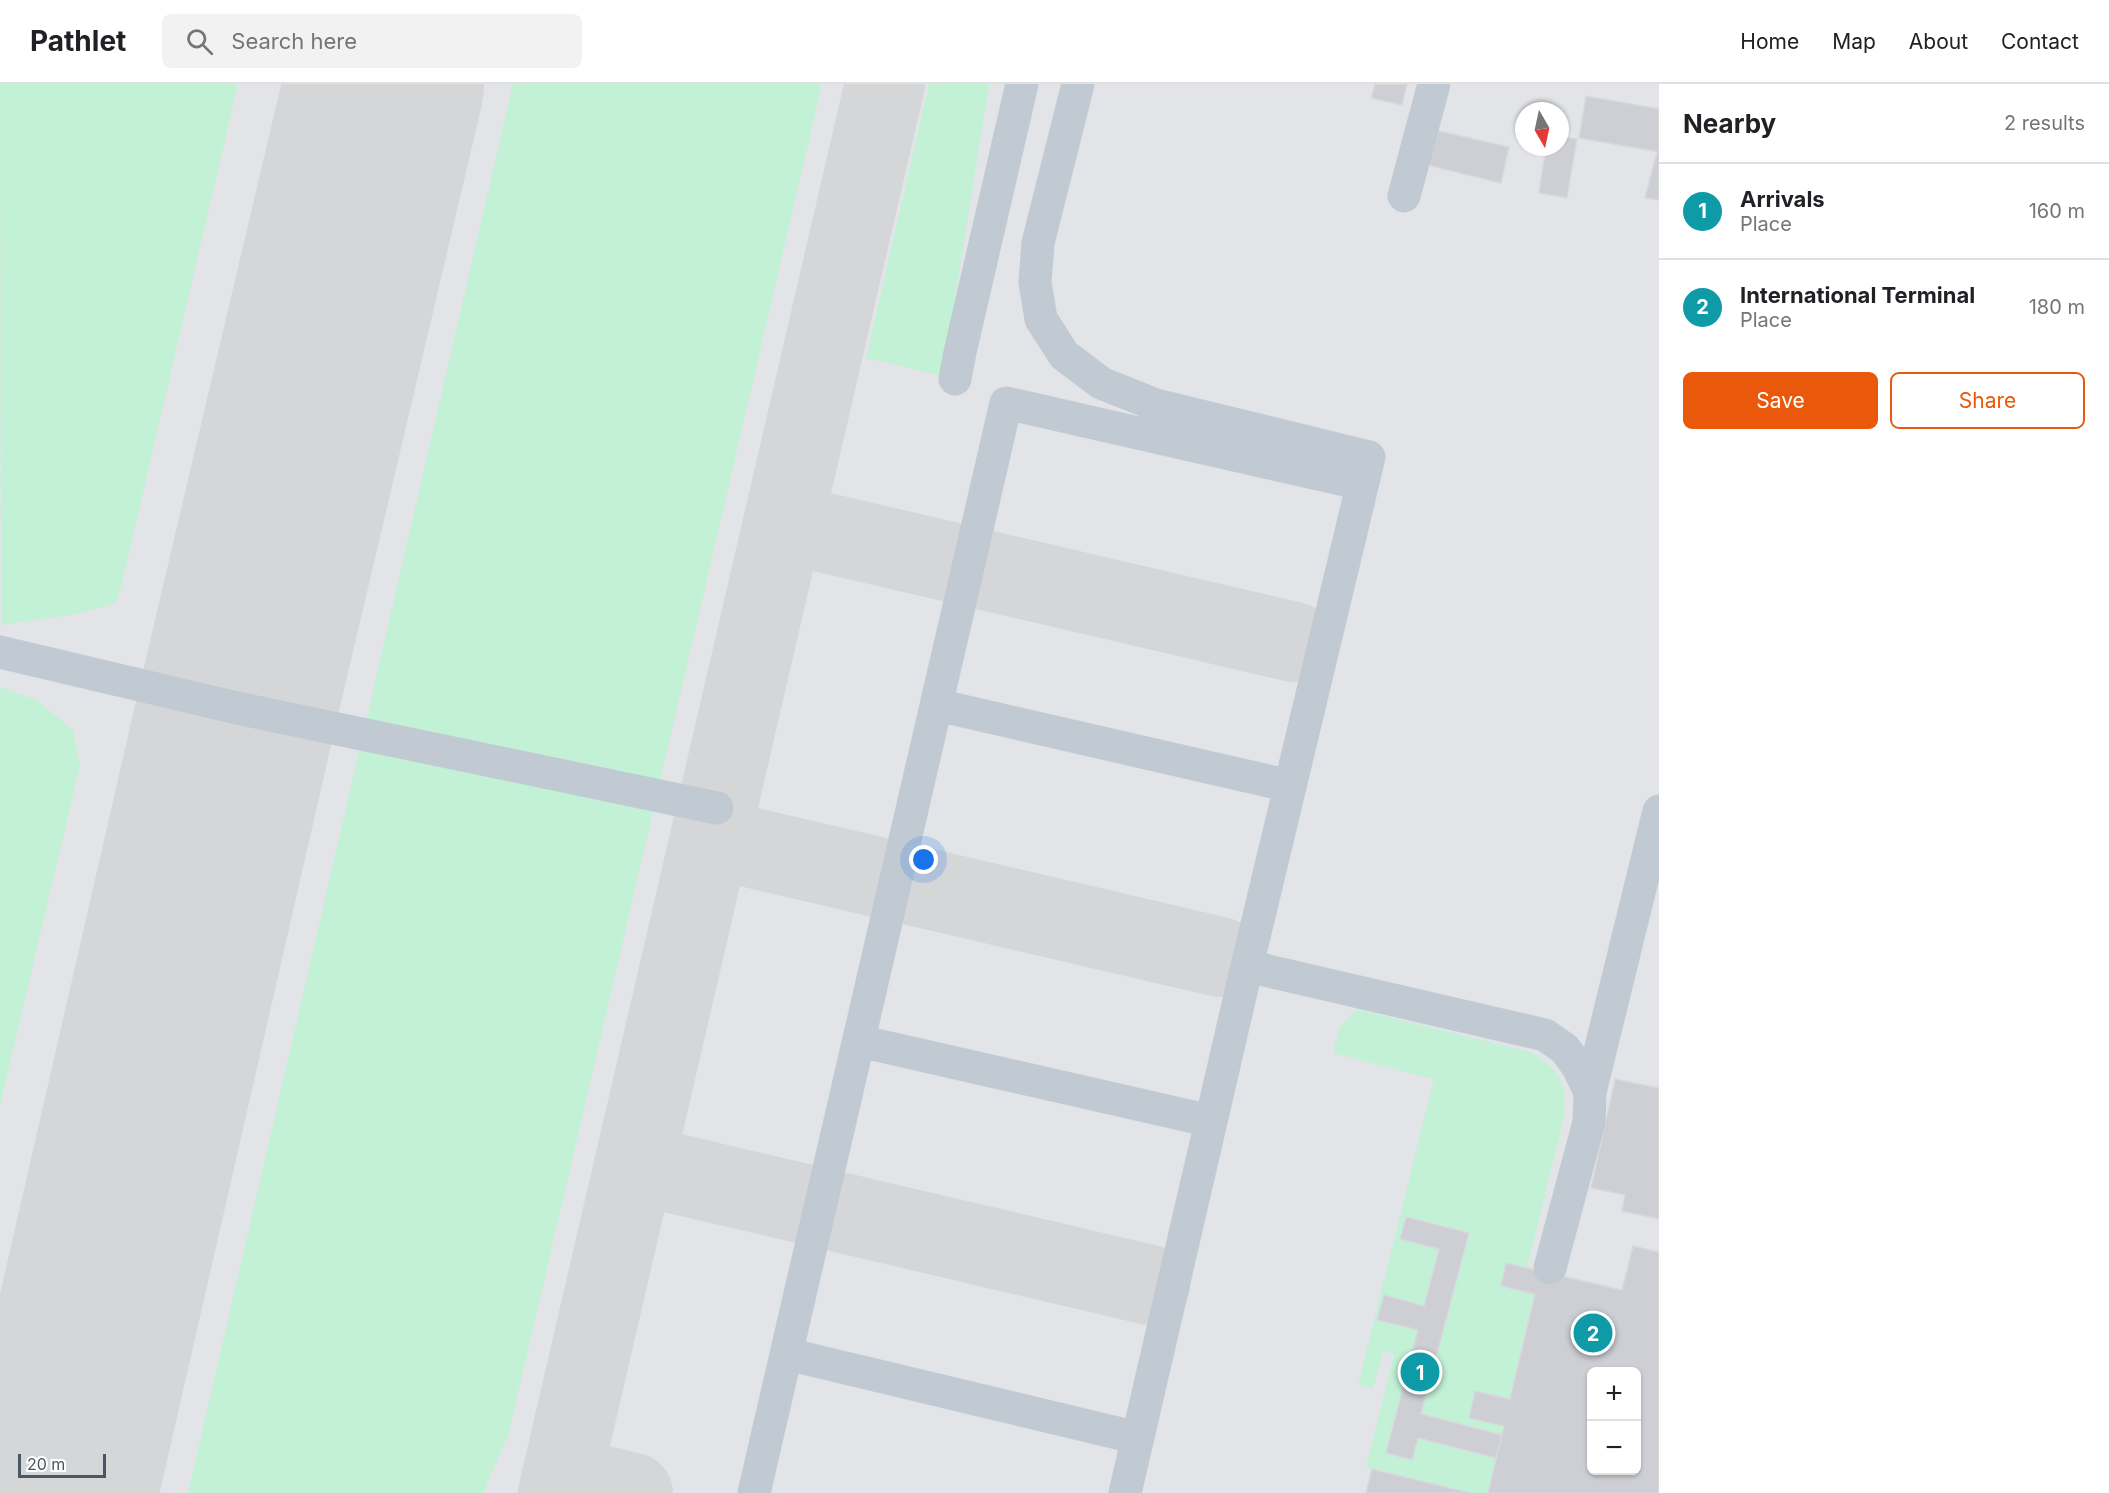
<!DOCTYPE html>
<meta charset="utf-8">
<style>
:root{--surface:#fff;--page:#f2f2f2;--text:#202124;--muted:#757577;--line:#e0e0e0;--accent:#ea580c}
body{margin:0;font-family:Inter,sans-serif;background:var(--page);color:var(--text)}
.controls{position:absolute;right:18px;bottom:18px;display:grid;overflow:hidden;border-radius:9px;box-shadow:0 2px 4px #0004}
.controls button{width:54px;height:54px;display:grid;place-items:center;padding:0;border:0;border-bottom:2px solid var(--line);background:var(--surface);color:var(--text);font:30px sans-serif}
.compass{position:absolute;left:1515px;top:18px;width:54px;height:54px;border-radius:50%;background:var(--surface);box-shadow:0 2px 4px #0004;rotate:171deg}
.scale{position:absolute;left:18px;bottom:15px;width:88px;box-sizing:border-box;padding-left:6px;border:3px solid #4a5661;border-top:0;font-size:16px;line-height:21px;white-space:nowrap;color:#4a5661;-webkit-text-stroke:4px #fff;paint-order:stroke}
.you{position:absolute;left:924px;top:776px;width:21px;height:21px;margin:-15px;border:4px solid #fff;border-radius:50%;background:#1a73e8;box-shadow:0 0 0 9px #1a73e833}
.badge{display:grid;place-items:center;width:39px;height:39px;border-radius:50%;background:var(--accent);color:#fff;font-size:20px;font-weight:700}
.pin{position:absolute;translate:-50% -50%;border:3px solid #fff;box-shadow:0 2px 6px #0006}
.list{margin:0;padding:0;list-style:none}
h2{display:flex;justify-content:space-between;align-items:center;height:78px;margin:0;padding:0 24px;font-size:26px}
h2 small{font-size:20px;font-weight:400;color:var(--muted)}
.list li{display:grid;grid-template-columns:39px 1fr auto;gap:18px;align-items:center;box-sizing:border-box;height:96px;padding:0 24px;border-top:2px solid var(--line)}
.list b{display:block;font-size:22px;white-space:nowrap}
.list p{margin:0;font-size:20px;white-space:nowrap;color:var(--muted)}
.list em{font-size:20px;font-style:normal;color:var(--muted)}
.actions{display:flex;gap:12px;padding:18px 24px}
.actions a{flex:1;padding:14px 0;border:2px solid var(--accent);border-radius:9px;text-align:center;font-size:21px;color:var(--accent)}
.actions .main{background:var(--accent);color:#fff}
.icon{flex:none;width:33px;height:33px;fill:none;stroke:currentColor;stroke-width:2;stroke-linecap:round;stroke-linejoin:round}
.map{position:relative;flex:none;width:1659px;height:1409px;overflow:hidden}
header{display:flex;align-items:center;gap:36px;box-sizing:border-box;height:84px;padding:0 30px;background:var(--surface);border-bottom:2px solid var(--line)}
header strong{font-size:28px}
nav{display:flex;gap:33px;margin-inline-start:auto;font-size:21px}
.search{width:420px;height:54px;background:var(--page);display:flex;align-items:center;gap:15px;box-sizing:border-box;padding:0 21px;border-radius:9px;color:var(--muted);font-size:22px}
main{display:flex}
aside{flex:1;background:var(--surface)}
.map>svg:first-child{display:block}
.airport{fill:#e2e4e7;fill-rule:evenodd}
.green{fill:#c3f1d5}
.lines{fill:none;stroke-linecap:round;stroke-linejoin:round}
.taxiway{stroke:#d5d6d8;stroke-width:80}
.runway{stroke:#d5d6d8;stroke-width:200}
.building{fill:#cdcfd5;stroke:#d7d9de;stroke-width:1.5;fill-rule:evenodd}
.minor{stroke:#c1cad2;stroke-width:33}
</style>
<header>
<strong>Pathlet</strong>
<div class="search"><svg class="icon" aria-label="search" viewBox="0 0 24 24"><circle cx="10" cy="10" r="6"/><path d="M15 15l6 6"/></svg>Search here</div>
<nav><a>Home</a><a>Map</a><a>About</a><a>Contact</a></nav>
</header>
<main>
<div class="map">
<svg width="1659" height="1409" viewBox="0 0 1659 1409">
<rect width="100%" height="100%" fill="#f5f3f3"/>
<!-- airport -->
<path class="airport" d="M0,0H1659V1409H0ZM1524,27H1560V63H1524ZM1592,1288H1636V1386H1592Z"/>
<!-- green -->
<path class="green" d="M0,0H238L121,503L116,519L77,530L1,541Z
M513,0H822L508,1352L483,1409H188Z
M929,0H989L943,292L866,274Z
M0,603L36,616L73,646L80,681L0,1021Z
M1356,925L1529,968C1542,974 1559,988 1563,1003C1569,1026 1556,1066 1550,1089C1543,1121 1535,1152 1527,1183L1506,1179L1501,1201L1535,1210L1510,1315L1476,1307L1469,1334L1504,1342L1502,1351L1421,1330L1468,1149L1406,1133L1401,1155L1439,1165L1424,1222L1384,1211L1377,1235L1418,1246L1386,1369L1412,1376L1418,1354L1496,1374L1488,1409H1470L1366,1383L1394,1270L1383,1267L1373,1305L1358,1301L1434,995L1333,969L1339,944Z"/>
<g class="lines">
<!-- taxiway -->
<path class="taxiway" d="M783,439L1294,558
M710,754L1220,873
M634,1080L1150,1201
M562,1392L633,1409
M558,1409L885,0"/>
<!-- runway -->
<path class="runway" d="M57,1409L237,624L384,0"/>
</g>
<!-- building -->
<path class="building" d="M1375,0H1407L1402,21L1371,14Z
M1586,12L1659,25V68L1579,54Z
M1435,46L1509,63L1501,99L1427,81Z
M1560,52L1577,55L1567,114L1539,109L1546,63H1560Z
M1657,68H1659V116L1645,114Z
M1615,995L1659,1004V1135L1622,1127L1625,1111L1591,1104Z
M1406,1133L1469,1149L1421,1330L1502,1351L1496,1374L1418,1354L1412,1376L1386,1369L1418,1246L1377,1236L1384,1211L1424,1222L1439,1165L1400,1155Z
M1633,1162L1659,1168V1409H1488L1504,1342L1469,1334L1475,1307L1510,1315L1535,1210L1501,1202L1506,1179L1622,1206ZM1592,1288H1636V1386H1592Z
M1372,1385L1470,1409H1366Z"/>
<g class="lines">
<!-- minor -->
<path class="minor" d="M1078,0L1038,159L1035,198L1041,235L1064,271L1101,299L1156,321L1369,373L1247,882L1125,1409
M1404,112L1434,0
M955,295L960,268L1022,0
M0,568L237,624L717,724
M937,621L1290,702
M1247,882L1545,951L1565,965L1578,983L1590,1008L1589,1038L1550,1184
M859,957L1211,1037
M1590,1008L1659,727
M787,1270L1138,1354
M754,1409L1006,319L1362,400"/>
</g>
</svg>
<div class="controls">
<button>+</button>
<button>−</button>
</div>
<svg class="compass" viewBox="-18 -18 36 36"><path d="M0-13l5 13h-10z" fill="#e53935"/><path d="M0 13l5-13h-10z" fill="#757577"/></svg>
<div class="scale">20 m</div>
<div class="you"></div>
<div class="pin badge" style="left:1420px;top:1288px;background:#0f9aa8">1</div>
<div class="pin badge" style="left:1593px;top:1249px;background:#0f9aa8">2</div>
</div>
<aside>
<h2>Nearby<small>2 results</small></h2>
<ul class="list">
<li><span class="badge" style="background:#0f9aa8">1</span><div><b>Arrivals</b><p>Place</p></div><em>160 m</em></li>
<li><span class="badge" style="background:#0f9aa8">2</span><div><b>International Terminal</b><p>Place</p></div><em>180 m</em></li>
</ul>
<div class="actions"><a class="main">Save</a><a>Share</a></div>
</aside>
</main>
